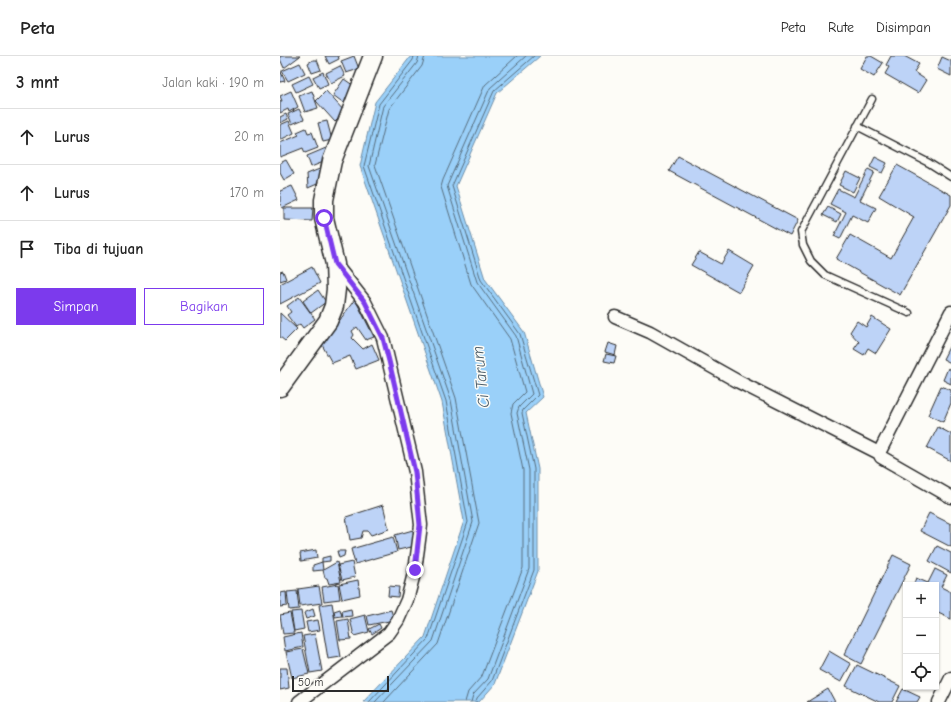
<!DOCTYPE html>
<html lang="id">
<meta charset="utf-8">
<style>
:root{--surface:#fff;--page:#f2f2f2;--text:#222;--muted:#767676;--line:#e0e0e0;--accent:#7c3aed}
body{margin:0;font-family:"Comic Neue",sans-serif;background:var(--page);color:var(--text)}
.controls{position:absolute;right:12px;bottom:12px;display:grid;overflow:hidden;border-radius:0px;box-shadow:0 1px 3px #0004}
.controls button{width:36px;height:36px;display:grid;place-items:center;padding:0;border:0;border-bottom:1px solid var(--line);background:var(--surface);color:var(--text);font:20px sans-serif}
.scale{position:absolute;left:12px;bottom:10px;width:97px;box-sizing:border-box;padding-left:4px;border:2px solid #2b2b2b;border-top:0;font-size:11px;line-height:14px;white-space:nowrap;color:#2b2b2b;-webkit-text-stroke:3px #fdfcf7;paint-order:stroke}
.stop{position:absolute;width:12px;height:12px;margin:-9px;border:3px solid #7c3aed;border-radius:50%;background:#fff}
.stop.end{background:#7c3aed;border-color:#fff;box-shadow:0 1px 4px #0008}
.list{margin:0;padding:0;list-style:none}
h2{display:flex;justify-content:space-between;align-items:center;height:52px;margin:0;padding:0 16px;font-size:17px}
h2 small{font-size:13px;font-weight:400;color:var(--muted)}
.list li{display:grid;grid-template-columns:26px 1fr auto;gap:12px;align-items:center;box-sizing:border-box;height:56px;padding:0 16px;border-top:1px solid var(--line)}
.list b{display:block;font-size:15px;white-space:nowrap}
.list em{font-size:13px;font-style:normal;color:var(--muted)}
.actions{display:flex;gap:8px;padding:12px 16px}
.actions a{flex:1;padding:9px 0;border:1px solid var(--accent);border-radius:0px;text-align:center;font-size:14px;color:var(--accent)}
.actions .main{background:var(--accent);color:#fff}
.icon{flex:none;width:22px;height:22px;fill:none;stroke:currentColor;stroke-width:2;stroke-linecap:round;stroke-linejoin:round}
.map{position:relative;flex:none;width:671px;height:646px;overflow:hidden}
header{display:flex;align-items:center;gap:24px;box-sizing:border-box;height:56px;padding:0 20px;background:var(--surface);border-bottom:1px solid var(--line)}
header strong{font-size:19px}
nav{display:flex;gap:22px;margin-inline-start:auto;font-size:14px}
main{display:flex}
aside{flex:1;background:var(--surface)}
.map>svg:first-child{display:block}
.water{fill:#9ad0f9;stroke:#6e8ea7}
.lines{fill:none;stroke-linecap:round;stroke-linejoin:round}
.shore{stroke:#576d7d;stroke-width:1}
.building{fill:#bdd3f7;stroke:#2b2b2b}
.lane-casing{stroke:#2b2b2b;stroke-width:9}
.street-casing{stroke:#2b2b2b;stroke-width:15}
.secondary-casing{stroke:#2b2b2b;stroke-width:21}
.lane{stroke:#fdfcf7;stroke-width:6}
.street{stroke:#fdfcf7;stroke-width:12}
.secondary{stroke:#fdfcf7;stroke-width:18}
.route{stroke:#7c3aed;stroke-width:5}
.labels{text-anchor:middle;stroke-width:3;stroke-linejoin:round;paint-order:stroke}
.water-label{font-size:16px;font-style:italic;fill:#4c5d69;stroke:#fdfcf7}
</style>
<header>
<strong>Peta</strong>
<nav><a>Peta</a><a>Rute</a><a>Disimpan</a></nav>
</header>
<main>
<aside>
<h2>3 mnt<small>Jalan kaki · 190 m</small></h2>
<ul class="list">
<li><svg class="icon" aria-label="ahead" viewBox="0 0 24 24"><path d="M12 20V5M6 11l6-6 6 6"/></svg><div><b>Lurus</b></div><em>20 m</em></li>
<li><svg class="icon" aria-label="ahead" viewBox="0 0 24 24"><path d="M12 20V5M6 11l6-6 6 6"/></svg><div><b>Lurus</b></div><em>170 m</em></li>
<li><svg class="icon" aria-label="arrive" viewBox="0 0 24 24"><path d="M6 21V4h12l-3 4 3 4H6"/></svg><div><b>Tiba di tujuan</b></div></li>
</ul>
<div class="actions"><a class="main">Simpan</a><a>Bagikan</a></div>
</aside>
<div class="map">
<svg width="671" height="646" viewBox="0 0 671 646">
<rect width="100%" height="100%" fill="#fdfcf7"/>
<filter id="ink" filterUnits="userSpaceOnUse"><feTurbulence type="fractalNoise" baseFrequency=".025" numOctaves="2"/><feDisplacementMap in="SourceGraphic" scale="8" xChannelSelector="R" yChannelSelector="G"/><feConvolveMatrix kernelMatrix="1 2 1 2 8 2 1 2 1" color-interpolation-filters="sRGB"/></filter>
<g filter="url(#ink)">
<!-- water -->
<path class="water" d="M131,0H260L217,37L176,130L205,223L244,276L263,341L246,357L258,413V515L215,628L199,646H83L145,581L184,465L162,346L80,110L95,46Z"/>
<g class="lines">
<!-- shore -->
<path class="shore" d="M89,646L148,583L188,466L166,345L84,110L99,48L133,4L134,0
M95,646L153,585L193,466L171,344L89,110L103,50L137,7L139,0
M104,646L158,588L199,467L176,342L95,109L109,53L142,10L145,0
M185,646L188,636L202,620L243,512V414L231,357L233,348L245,336L230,283L191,228L161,131L163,124L205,29L237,0
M191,646L193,639L208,623L249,513V414L237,357L239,351L252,338L236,280L197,226L167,130L210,32L246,0
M196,646L197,642L212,625L254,514V413L242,357L243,354L258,339L240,278L201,224L172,130L214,35L254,0"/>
</g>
<!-- building -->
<path class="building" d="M0,0H20L4,12L0,3Z
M45,0H58L59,3L49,8Z
M74,0L79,13L66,17L61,5Z
M587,0H591L603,7L594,21L580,13Z
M611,0H624L639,8L634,16L646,24L638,37L605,18L609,11L606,9Z
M662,1L671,5V20L657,13Z
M33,4H37L41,14L32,17L28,7Z
M20,7L25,17L8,25L2,15Z
M60,10L65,20L51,27L46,17Z
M0,14L5,25L0,26Z
M43,16L48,28L39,32L33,21Z
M29,20L33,28L16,36L12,28Z
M64,23L77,32L65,48L53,39Z
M11,35L18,51L9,56L8,53L0,57V45H2L0,40Z
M32,35L38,52L25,56L19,40Z
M46,35L65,56L55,66L36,45Z
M19,53L24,63L12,68L8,58Z
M6,58L8,63L0,67V61Z
M9,65L14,77L0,84V69Z
M47,65L52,84L43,86L38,67Z
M26,72L28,77L32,76L38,92L25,97L23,92L0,101V87L19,79L17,76Z
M46,92L51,103L31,111L27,100Z
M398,100L518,164L510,180L389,115Z
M595,101L607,107L602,117L590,111Z
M6,104L14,118L4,124L0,117V107Z
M617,109L671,139V149L620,239L556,203L570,179L611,202L634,161L599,140Z
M42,112V126L28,132L27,118Z
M588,113L594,116L580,144L596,152L588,167L572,159L560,183L554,180L566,156L550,148L558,133L574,141Z
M566,115L580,122L573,136L559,129Z
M12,130L19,144L2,152L0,147V135Z
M548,151L561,158L557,166L543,159Z
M4,152H33L32,165L4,164Z
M449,195L474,210L459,236L411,209L419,196L441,208Z
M32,211L40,227L0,248V228Z
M3,215L6,223L0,225V216Z
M38,234L46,246L31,257L23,245Z
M19,241L35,263L23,272L20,268L16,271L7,259L11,256L7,250Z
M75,243L94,281L86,284L77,271L72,275L74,279L72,282L83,293L92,288L99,304L76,313L70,300L52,307L42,289Z
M0,257L17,273L5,285L0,281Z
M592,261L611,273L596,297L588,292L584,299L574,293L579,286L570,276L577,265L586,271Z
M328,287L337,290L335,299L325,296Z
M671,287V307L663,303Z
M326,298L336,300L334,307L324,305Z
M668,312L671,314V328L663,324Z
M661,330L671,334V347L663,366L648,359Z
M658,371L671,378V405L647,392Z
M103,449L109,473L91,479L88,475H83L81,482L70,484L66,461Z
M649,457L671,468V491L640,475Z
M133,474L136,490L118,494L115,479Z
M113,481L117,496L75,508L71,493Z
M657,490L671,497V517L649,505Z
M36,494L37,502L21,505L20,497Z
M57,495H65L64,500L59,502Z
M613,499L631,508L581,608L564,599Z
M50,500V505L42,506V502Z
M42,506L43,514L33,515V509Z
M57,506L61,526L49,528L47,522H45L43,514Z
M72,506L75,521L62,524L58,509Z
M655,513L667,519L661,531L671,536V563L656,556V529H633L636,522L648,527Z
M78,524L80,539L62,543L59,528Z
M58,528L60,543L44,545L42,531Z
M39,530L42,547L20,550L18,533Z
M109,530L119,531L118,541L108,540Z
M17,535L19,553L9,554L7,536Z
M6,536L7,550L0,551V537Z
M52,547L61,601L48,603L39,549Z
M33,553L35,560L26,563L24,557Z
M60,553L62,560L55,561L54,555Z
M71,553L72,560L63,561L62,555Z
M111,554L114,564L89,569L87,560Z
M21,555L24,573L14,575L11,556Z
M10,557L14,577L3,578L0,559Z
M85,559L89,576L74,580L70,563Z
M68,563L71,583L60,584L57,565Z
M38,564L40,574L28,576L26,566Z
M99,568L101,572L92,578L89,573Z
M21,577L23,591L5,595L3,581Z
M35,578L42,615L30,617L23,580Z
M23,593L29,618L12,622L6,596Z
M549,595L571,608L561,626L539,614Z
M577,609L620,630L612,646H599L566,630Z
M0,612H7L9,632L0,634Z
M548,633L555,646H527Z
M623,633L640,641L637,646H616Z"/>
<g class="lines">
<!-- lane casing -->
<g class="lane-casing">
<path id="lane" d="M592,43L521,176L523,189L531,205L545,219L629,257
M577,70L649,107L671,121"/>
</g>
<!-- street casing -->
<g class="street-casing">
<path id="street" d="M671,256L599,397L601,401L671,441
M335,261L370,276L459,326L599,397
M19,646L109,577L118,564L127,544L135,514L138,492L141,469L135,416L103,282L85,246L55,208
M659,646L671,622"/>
</g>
<!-- secondary casing -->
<g class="secondary-casing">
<path id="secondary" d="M0,331L48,265L54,250L56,233L55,208L44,162V144L52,105L93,0"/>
</g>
<!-- lane -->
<use href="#lane" class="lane"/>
<!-- street -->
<use href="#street" class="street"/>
<!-- secondary -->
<use href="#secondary" class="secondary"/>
</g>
</g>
<g class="lines" filter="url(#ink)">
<!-- route -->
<path class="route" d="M44,162L55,208L85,246L103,282L109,305L135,416L137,437L140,469L135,514"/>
</g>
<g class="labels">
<!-- water labels -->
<g class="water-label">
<text transform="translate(200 321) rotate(-96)" y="6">Ci Tarum</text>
</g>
</g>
</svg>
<div class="controls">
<button>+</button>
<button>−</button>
<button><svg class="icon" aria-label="locate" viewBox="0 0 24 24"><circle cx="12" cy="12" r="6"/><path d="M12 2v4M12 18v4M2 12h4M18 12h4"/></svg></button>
</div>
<div class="scale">50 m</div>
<div class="stop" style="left:44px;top:162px"></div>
<div class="stop end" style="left:135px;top:514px"></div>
</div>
</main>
